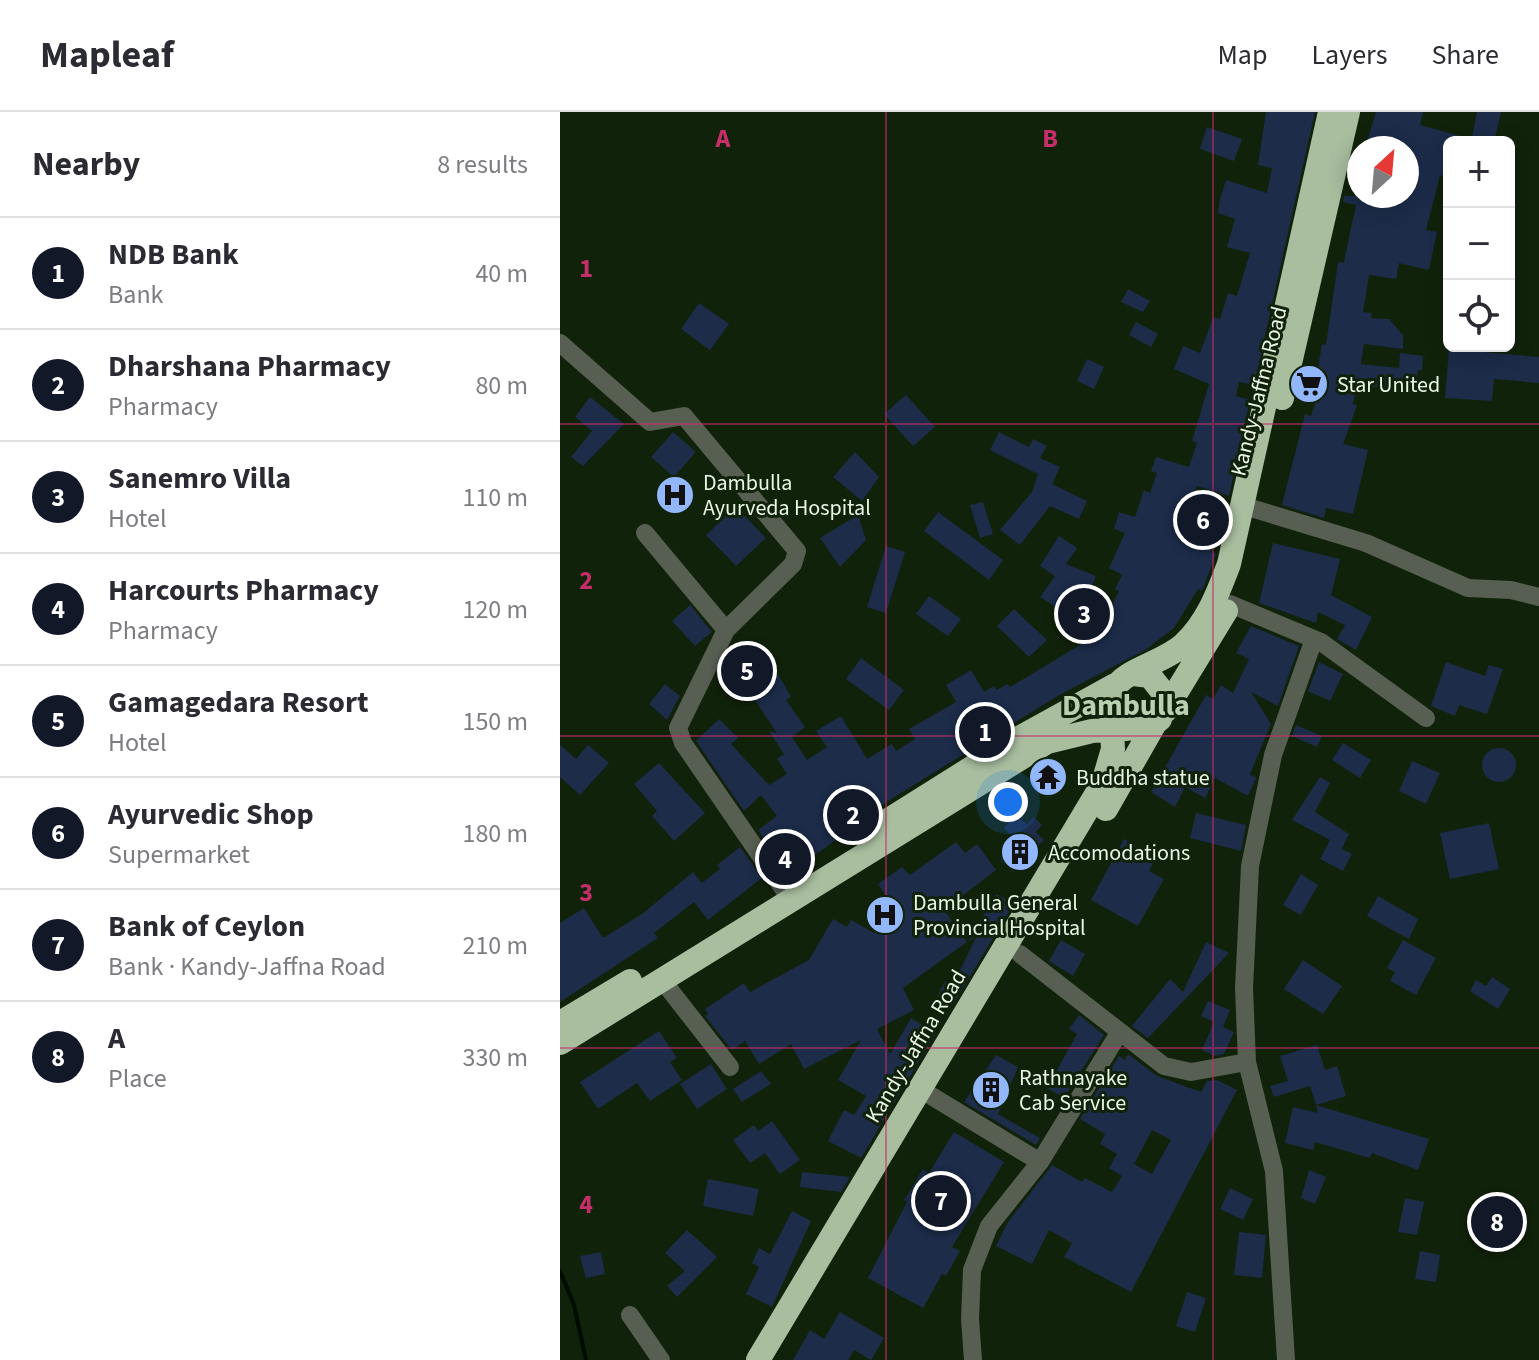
<!DOCTYPE html>
<meta charset="utf-8">
<style>
:root{--surface:#fff;--page:#f2f2f3;--text:#2b2b33;--muted:#7c7c81;--line:#e1e1e2;--accent:#111827}
body{margin:0;font-family:"Source Sans 3",sans-serif;background:var(--page);color:var(--text)}
.controls{position:absolute;right:24px;top:24px;display:grid;overflow:hidden;border-radius:12px;box-shadow:0 4px 20px #0003}
.controls button{width:72px;height:72px;display:grid;place-items:center;padding:0;border:0;border-bottom:2px solid var(--line);background:var(--surface);color:var(--text);font:40px sans-serif}
.compass{position:absolute;left:787px;top:24px;width:72px;height:72px;border-radius:50%;background:var(--surface);box-shadow:0 4px 20px #0003;rotate:26deg}
.you{position:absolute;left:448px;top:690px;width:28px;height:28px;margin:-20px;border:6px solid #fff;border-radius:50%;background:#1a73e8;box-shadow:0 0 0 12px #1a73e833}
.badge{display:grid;place-items:center;width:52px;height:52px;border-radius:50%;background:var(--accent);color:#fff;font-size:26px;font-weight:700}
.pin{position:absolute;translate:-50% -50%;border:4px solid #fff;box-shadow:0 2px 8px #0006}
.list{margin:0;padding:0;list-style:none}
h2{display:flex;justify-content:space-between;align-items:center;height:104px;margin:0;padding:0 32px;font-size:34px}
h2 small{font-size:26px;font-weight:400;color:var(--muted)}
.list li{display:grid;grid-template-columns:52px 1fr auto;gap:24px;align-items:center;box-sizing:border-box;height:112px;padding:0 32px;border-top:2px solid var(--line)}
.list b{display:block;font-size:30px;white-space:nowrap}
.list p{margin:0;font-size:26px;white-space:nowrap;color:var(--muted)}
.list em{font-size:26px;font-style:normal;color:var(--muted)}
.icon{flex:none;width:44px;height:44px;fill:none;stroke:currentColor;stroke-width:2;stroke-linecap:round;stroke-linejoin:round}
.map{position:relative;flex:none;width:979px;height:1248px;overflow:hidden}
header{display:flex;align-items:center;gap:48px;box-sizing:border-box;height:112px;padding:0 40px;background:var(--surface);border-bottom:2px solid var(--line)}
header strong{font-size:38px}
nav{display:flex;gap:44px;margin-inline-start:auto;font-size:28px}
main{display:flex}
aside{flex:1;background:var(--surface)}
.map>svg:first-child{display:block}
.lines{fill:none;stroke-linecap:round;stroke-linejoin:round}
.stream{stroke:#000b00;stroke-width:4}
.building{fill:#1c2c49;fill-rule:evenodd}
.minor{stroke:#575f53;stroke-width:18}
.highway{stroke:#a8be9f;stroke-width:24}
.grid{fill:none;stroke:#c62e69;stroke-width:2;stroke-opacity:0.55}
.labels{text-anchor:middle;stroke-width:6;stroke-linejoin:round;paint-order:stroke}
.poi-label{font-size:22px;fill:#e9f5e5;stroke:#11220a;text-anchor:start}
.street-label{font-size:22px;fill:#e9f5e5;stroke:#11220a}
.district-label{font-size:30px;font-weight:bold;fill:#b9d0b1;stroke:#11220a}
.grid-label{font-size:26px;text-anchor:middle;font-weight:bold;fill:#c62e69;stroke:#11220a;stroke-width:6;stroke-linejoin:round;paint-order:stroke}
</style>
<header>
<strong>Mapleaf</strong>
<nav><a>Map</a><a>Layers</a><a>Share</a></nav>
</header>
<main>
<aside>
<h2>Nearby<small>8 results</small></h2>
<ul class="list">
<li><span class="badge">1</span><div><b>NDB Bank</b><p>Bank</p></div><em>40 m</em></li>
<li><span class="badge">2</span><div><b>Dharshana Pharmacy</b><p>Pharmacy</p></div><em>80 m</em></li>
<li><span class="badge">3</span><div><b>Sanemro Villa</b><p>Hotel</p></div><em>110 m</em></li>
<li><span class="badge">4</span><div><b>Harcourts Pharmacy</b><p>Pharmacy</p></div><em>120 m</em></li>
<li><span class="badge">5</span><div><b>Gamagedara Resort</b><p>Hotel</p></div><em>150 m</em></li>
<li><span class="badge">6</span><div><b>Ayurvedic Shop</b><p>Supermarket</p></div><em>180 m</em></li>
<li><span class="badge">7</span><div><b>Bank of Ceylon</b><p>Bank · Kandy-Jaffna Road</p></div><em>210 m</em></li>
<li><span class="badge">8</span><div><b>A</b><p>Place</p></div><em>330 m</em></li>
</ul>
</aside>
<div class="map">
<svg width="979" height="1248" viewBox="0 0 979 1248">
<rect width="100%" height="100%" fill="#11220a"/>
<g class="lines">
<!-- stream -->
<path class="stream" d="M0,1159L14,1193L26,1248"/>
</g>
<!-- building -->
<path class="building" d="M706,0H755L694,273L679,270L676,284L690,288L669,384L637,374L630,394L659,403L651,437L656,442L642,479L638,477L614,516L585,538L501,582L328,689L261,739L225,758L198,718L217,704L201,683L184,699L136,629L159,607L178,626L171,632L209,673L227,662L217,647L224,642L209,619L217,621L176,560L206,541L231,585L226,588L245,615L232,625L247,648L267,635L256,619L281,604L307,647L332,632L336,639L355,627L349,617L396,590L386,573L411,558L424,580L434,574L437,578L447,572L450,575L538,522L480,485L495,464L480,454L499,424L517,436L506,452L536,464L526,489L547,503L559,479L555,477L562,463L549,456L565,421L554,417L559,400L575,405L584,378L590,381L597,361L591,359L596,345L629,355L637,331L632,329L649,272L614,257L623,234L640,241L653,205L660,207L668,181L677,184L690,141L667,135L675,107L658,101L660,87L666,68L707,81L712,56L698,53Z
M816,0H863L860,13L911,27V30H889V66L880,63L866,118L877,120L869,158L839,151L836,167L809,163L803,200L812,201L811,206L829,207L843,223V237L804,232L801,252L839,256L840,241L863,244L862,259L858,258L856,279L797,273L793,292L797,293L783,332L808,338L793,402L766,396L764,406L722,393L745,302L751,304L757,285L753,284L762,232L766,233L778,150L784,151L786,139L796,93L783,90L784,84H847V36H805Z
M917,0H941L934,30H911Z
M647,15L682,27L674,49L640,37Z
M568,177L590,189L583,200L561,190Z
M139,191L169,212L150,238L121,217Z
M576,210L598,222L591,235L569,223Z
M889,237L979,245V271L934,267L932,289L885,286Z
M527,247L544,255L534,277L517,269Z
M346,283L375,315L353,334L324,302Z
M30,285L64,312L23,354L11,345L32,319L15,305Z
M113,320L136,340L114,365L91,345Z
M439,320L469,335L473,327L487,334L480,346L500,355L492,372L527,389L519,407L490,394L460,433L440,418L472,380L478,362L430,338Z
M295,340L319,365L302,389L273,365Z
M423,390L433,422L420,426L410,393Z
M176,395L206,426L176,454L146,423Z
M378,400L443,448L429,468L364,419Z
M298,403L306,428L280,455L260,426Z
M713,431L780,447L771,483L812,505L796,538L777,527L785,513L758,500L756,511L699,491Z
M326,434L345,440L326,501L307,495Z
M369,484L401,507L388,524L356,502Z
M130,493L152,520L135,534L112,509Z
M454,497L487,528L469,545L437,514Z
M691,514L739,534L718,594L691,580L711,612L690,662L696,666L688,684L655,666L645,686L625,675L615,695L591,680L646,583L653,587L661,573L673,581L689,547L676,541Z
M301,546L344,578L329,598L286,567Z
M759,550L783,562L770,589L748,579Z
M886,550L925,564L929,553L943,557L927,602L899,593L895,604L871,594Z
M105,572L120,584L107,608L89,592Z
M736,613L762,624L757,635L732,624Z
M783,631L811,648L800,666L772,648Z
M0,633L16,647L28,633L49,651L20,683L0,665Z
M922 653a17 17 0 1 1 34 0a17 17 0 1 1-34 0Z
M852,649L880,661L866,692L839,679Z
M99,651L145,701L114,729L92,704L97,699L74,672Z
M760,665L770,671L755,700L789,722L782,737L792,742L783,759L760,747L770,728L732,708Z
M450,700L467,712L474,705L482,713L476,720L484,728L454,760L450,758L461,740L444,752L440,748L458,730L444,716L448,712L443,707Z
M636,701L686,713L681,739L630,726Z
M929,711L939,757L890,767L880,721Z
M564,727L596,745L589,759L604,767L578,814L531,788Z
M396,730L405,741L417,732L436,758L384,798L407,830L343,876L354,898L317,917L330,942L351,906L376,921L301,1046L268,1029L284,998L294,1003L306,984L278,968L301,928L244,957L231,932L199,952L185,929L172,938L145,904L148,902L145,897L184,871L190,880L249,848L273,807L287,815L291,808L314,821L338,803L318,772L342,755L350,763Z
M180,735L202,766L148,808L134,790L94,821L98,826L0,890V811L24,796L43,826L82,802L133,760L142,771L160,757L157,753Z
M741,762L758,773L741,803L723,793Z
M436,782L454,791L393,893L377,885L385,869L393,873L417,823L408,830Z
M818,784L858,807L849,827L807,804Z
M501,828L525,842L513,864L489,849Z
M843,828L876,846L856,883L830,869L835,860L827,856Z
M646,830L669,841L588,926L572,914L610,867L623,880Z
M743,848L782,874L763,902L724,877Z
M932,865L950,877L938,897L910,879L916,868L926,874Z
M648,889L670,898L663,915L674,920L664,942L655,944L642,938L654,910L641,904Z
M519,903L544,923L504,986L487,976L517,922L509,917Z
M99,919L117,946L110,950L122,968L90,989L77,971L38,997L20,970Z
M757,933L765,958L777,954L786,984L756,993L750,974L714,985L710,974L728,969L720,944Z
M568,942L597,964L641,980L647,969L657,968L677,978L571,1180L504,1145L512,1131L489,1118L472,1152L436,1134L448,1110L492,1053L522,1070L525,1066L552,1080L562,1064L549,1056L557,1042L540,1032L545,1022L520,1007L559,944L565,948ZM592,1018L611,1028L592,1062L574,1052Z
M436,943L458,955L438,1002L480,1026L476,1033L404,990Z
M151,952L167,977L137,997L120,972Z
M201,959L211,972L182,990L173,977Z
M756,993L869,1027L858,1058L812,1041L810,1046L755,1030L753,1038L725,1031L733,995L758,1001Z
M212,1009L240,1048L220,1062L205,1041L190,1051L173,1028L194,1013L198,1019Z
M394,1020L444,1050L392,1135L400,1139L386,1164L382,1162L363,1196L308,1166L347,1090L344,1088L363,1057L369,1061Z
M749,1058L766,1065L755,1092L741,1086Z
M242,1060L290,1065L281,1080L240,1075Z
M148,1067L199,1077L193,1104L143,1094Z
M670,1076L693,1087L683,1108L660,1097Z
M845,1086L864,1090L857,1123L838,1120Z
M932,1094L950,1099L943,1126L925,1122Z
M232,1099L251,1109L212,1195L186,1182L199,1155L192,1151L199,1136L210,1142Z
M127,1118L157,1145L117,1185L107,1174L125,1159L105,1141Z
M679,1120L706,1123L702,1166L674,1163Z
M860,1139L880,1143L876,1170L855,1167Z
M41,1140L45,1162L26,1166L20,1144Z
M627,1180L646,1186L635,1220L616,1214Z
M280,1200L324,1226L311,1248L294,1238L288,1248H233L250,1218L264,1227Z"/>
<g class="lines">
<!-- minor -->
<path class="minor" d="M0,231L90,310L124,304L237,439L233,452L166,518L118,616L123,631L231,788
M681,393L806,431L908,476L951,478L979,485
M85,421L166,518
M670,492L761,530L866,606
M460,842L604,954L631,960L687,950
M102,868L170,955
M360,977L480,1050
M70,1203L101,1248
M413,1248L410,1207L412,1158L429,1114L480,1050L559,921
M726,1248L714,1059L687,950L684,876L690,754L713,643L754,527"/>
<!-- highway -->
<path class="highway" d="M722,286L788,0
M573,562L590,564L605,583L600,607C586,621 567,621 554,604L551,581C564,556 602,552 623,533C647,511 658,481 669,452L770,0
M605,599L666,499
M546,697L594,613
M308,721L459,626L555,573
M0,911L70,869
M0,931L487,630L532,619L566,617
M198,1248L543,671L553,637L551,597"/>
</g>
<!-- grid -->
<path class="grid" d="M326,0V1248M653,0V1248M0,312H979M0,624H979M0,936H979"/>
<!-- icons -->
<defs>
<g id="supermarket-disc" transform="scale(2)"><circle r="9.5" fill="#92b7fd" stroke="#11220a"/><path d="M-6-5.5h2.5l.6 2H6L4.5 2H-2.5L-4.4-4H-6ZM-1.5 3.2a1.3 1.3 0 1 0 .1 0ZM3 3.2a1.3 1.3 0 1 0 .1 0Z" fill="#111"/></g>
<g id="hospital-disc" transform="scale(2)"><circle r="9.5" fill="#92b7fd" stroke="#11220a"/><path d="M-5-5h3v3.5h4V-5h3V5h-3V1.5h-4V5h-3Z" fill="#111"/></g>
<g id="temple-disc" transform="scale(2)"><circle r="9.5" fill="#92b7fd" stroke="#11220a"/><path d="M0-6L5-2H3V0L6.5 2.5H4V6H1.5V3h-3V6H-4V2.5H-6.5L-3 0V-2H-5Z" fill="#111"/></g>
<g id="building-disc" transform="scale(2)"><circle r="9.5" fill="#92b7fd" stroke="#11220a"/><path d="M-4-6H4V6H1V3H-1V6H-4ZM-2.5-4.3h1.7v1.8h-1.7ZM.8-4.3h1.7v1.8H.8ZM-2.5-1h1.7V.8h-1.7ZM.8-1h1.7V.8H.8Z" fill="#111"/></g>
</defs>
<g fill-rule="evenodd">
<use href="#supermarket-disc" x="749" y="272"/>
<use href="#hospital-disc" x="115" y="383"/>
<use href="#temple-disc" x="488" y="665"/>
<use href="#building-disc" x="460" y="740"/>
<use href="#hospital-disc" x="325" y="803"/>
<use href="#building-disc" x="431" y="978"/>
</g>
<g class="labels">
<!-- poi labels -->
<g class="poi-label">
<text x="777" y="280">Star United</text>
<text x="143" y="378">Dambulla<tspan x="143" dy="25">Ayurveda Hospital</tspan></text>
<text x="516" y="673">Buddha statue</text>
<text x="488" y="748">Accomodations</text>
<text x="353" y="798">Dambulla General<tspan x="353" dy="25">Provincial Hospital</tspan></text>
<text x="459" y="973">Rathnayake<tspan x="459" dy="25">Cab Service</tspan></text>
</g>
<!-- street labels -->
<g class="street-label">
<text transform="translate(698 279) rotate(-76)" y="8">Kandy-Jaffna Road</text>
<text transform="translate(355 934) rotate(-59)" y="8">Kandy-Jaffna Road</text>
</g>
<!-- district labels -->
<g class="district-label">
<text x="566" y="603">Dambulla</text>
</g>
</g>
<g class="grid-label">
<text x="163" y="35">A</text>
<text x="490" y="35">B</text>
<text x="26" y="165">1</text>
<text x="26" y="477">2</text>
<text x="26" y="789">3</text>
<text x="26" y="1101">4</text>
</g>
</svg>
<div class="controls">
<button>+</button>
<button>−</button>
<button><svg class="icon" aria-label="locate" viewBox="0 0 24 24"><circle cx="12" cy="12" r="6"/><path d="M12 2v4M12 18v4M2 12h4M18 12h4"/></svg></button>
</div>
<svg class="compass" viewBox="-18 -18 36 36"><path d="M0-13l5 13h-10z" fill="#e53935"/><path d="M0 13l5-13h-10z" fill="#7c7c81"/></svg>
<div class="you"></div>
<div class="pin badge" style="left:425px;top:620px">1</div>
<div class="pin badge" style="left:293px;top:703px">2</div>
<div class="pin badge" style="left:524px;top:502px">3</div>
<div class="pin badge" style="left:225px;top:747px">4</div>
<div class="pin badge" style="left:187px;top:559px">5</div>
<div class="pin badge" style="left:643px;top:408px">6</div>
<div class="pin badge" style="left:381px;top:1089px">7</div>
<div class="pin badge" style="left:937px;top:1110px">8</div>
</div>
</main>
